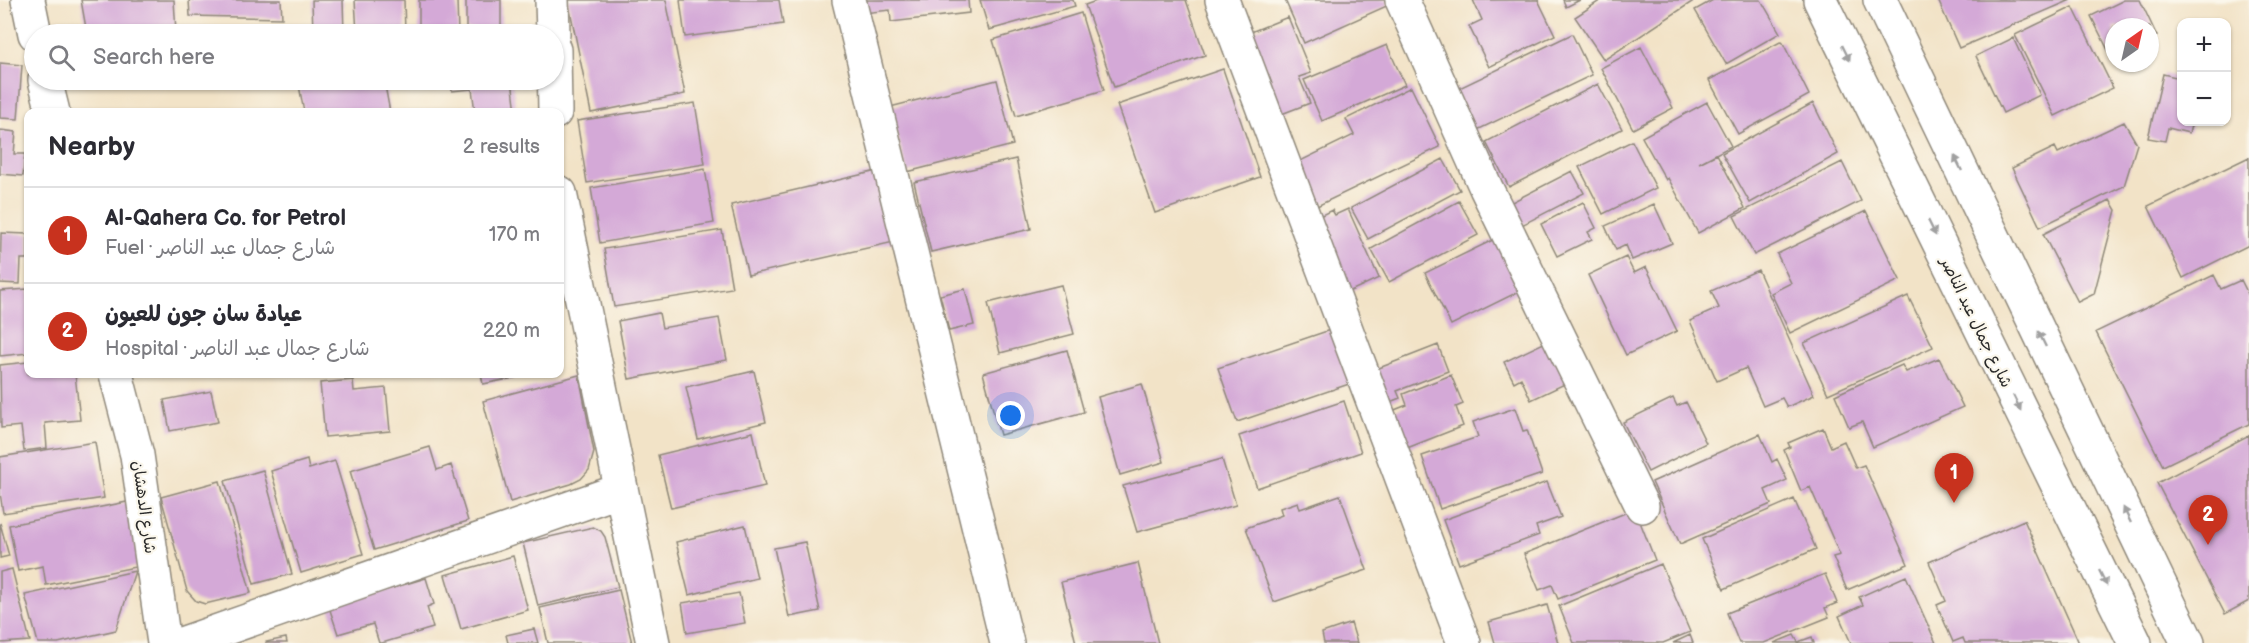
<!DOCTYPE html>
<meta charset="utf-8">
<style>
:root{--surface:#fff;--page:#f7f7f7;--text:#2b2b33;--muted:#7c7c81;--line:#e1e1e2;--accent:#c8321e}
body{margin:0;font-family:"Balsamiq Sans","Playpen Sans Arabic",sans-serif;background:var(--page);color:var(--text)}
.controls{position:absolute;right:18px;top:18px;display:grid;overflow:hidden;border-radius:12px;box-shadow:0 2px 4px #0004}
.controls button{width:54px;height:54px;display:grid;place-items:center;padding:0;border:0;border-bottom:2px solid var(--line);background:var(--surface);color:var(--text);font:30px sans-serif}
.compass{position:absolute;left:2105px;top:18px;width:54px;height:54px;border-radius:50%;background:var(--surface);box-shadow:0 2px 4px #0004;rotate:34deg}
.you{position:absolute;left:1011px;top:416px;width:21px;height:21px;margin:-15px;border:4px solid #fff;border-radius:50%;background:#1a73e8;box-shadow:0 0 0 9px #1a73e833}
.badge{display:grid;place-items:center;width:39px;height:39px;border-radius:50%;background:var(--accent);color:#fff;font-size:20px;font-weight:700}
.pin{position:absolute;translate:-50% -50px;filter:drop-shadow(0 2px 3px #0008)}
.pin::after{content:'';position:absolute;top:32px;width:21px;height:18px;background:inherit;clip-path:polygon(0 0,100% 0,50% 100%)}
.list{margin:0;padding:0;list-style:none}
h2{display:flex;justify-content:space-between;align-items:center;height:78px;margin:0;padding:0 24px;font-size:26px}
h2 small{font-size:20px;font-weight:400;color:var(--muted)}
.list li{display:grid;grid-template-columns:39px 1fr auto;gap:18px;align-items:center;box-sizing:border-box;height:96px;padding:0 24px;border-top:2px solid var(--line)}
.list b{display:block;font-size:22px;white-space:nowrap}
.list p{margin:0;font-size:20px;white-space:nowrap;color:var(--muted)}
.list em{font-size:20px;font-style:normal;color:var(--muted)}
.icon{flex:none;width:33px;height:33px;fill:none;stroke:currentColor;stroke-width:2;stroke-linecap:round;stroke-linejoin:round}
.map{position:relative;flex:none;width:2249px;height:643px;overflow:hidden}
.search{position:absolute;background:var(--surface);box-shadow:0 2px 4px #0004;left:24px;top:24px;width:540px;height:66px;display:flex;align-items:center;gap:15px;box-sizing:border-box;padding:0 21px;border-radius:33px;color:var(--muted);font-size:22px}
.panel{position:absolute;background:var(--surface);box-shadow:0 2px 4px #0004;left:24px;top:108px;width:540px;height:270px;border-radius:12px}
.map>svg:first-child{display:block}
.building{fill:#d4a9d7}
.lines{fill:none;stroke-linecap:round;stroke-linejoin:round}
.minor-casing{stroke:#8e8779;stroke-width:36}
.major-casing{stroke:#8e8779;stroke-width:36}
.minor{stroke:#fff;stroke-width:33}
.major{stroke:#fff;stroke-width:33}
.oneway{fill:#a0a0a0}
.labels{text-anchor:middle;stroke-width:4.5;stroke-linejoin:round;paint-order:stroke}
.street-label{font-size:16px;fill:#2b2b2b;stroke:#fbf7ec}
</style>
<div class="map">
<svg width="2249" height="643" viewBox="0 0 2249 643">
<rect width="100%" height="100%" fill="#fbf7ec"/>
<filter id="ink" filterUnits="userSpaceOnUse"><feTurbulence type="fractalNoise" baseFrequency=".0167" numOctaves="2"/><feDisplacementMap in="SourceGraphic" scale="12" xChannelSelector="R" yChannelSelector="G"/><feConvolveMatrix kernelMatrix="1 2 1 2 8 2 1 2 1" color-interpolation-filters="sRGB"/></filter>
<filter id="wash" filterUnits="userSpaceOnUse"><feTurbulence type="fractalNoise" baseFrequency=".008" numOctaves="4" result="noise"/><feDisplacementMap in="SourceGraphic" scale="24" xChannelSelector="R" yChannelSelector="G"/><feGaussianBlur stdDeviation="1.35" result="paint"/><feColorMatrix in="noise" values="0 0 0 0 0 0 0 0 0 0 0 0 0 0 0 0 0 1.4 0 .05"/><feComposite in="paint" operator="in"/></filter>
<g filter="url(#wash)">
<rect width="100%" height="100%" fill="#f2e3c7"/>
<g id="blocks">
<!-- building -->
<path class="building" d="M81,0H174L176,32L150,34H87Z
M189,0H281L282,18L190,16Z
M312,0H343L344,34H313Z
M355,0H404L405,32L357,33Z
M419,0H457L458,33L419,34Z
M466,0H501V28L466,29Z
M568,0H666L685,94L591,113Z
M680,0H779L783,24L685,37Z
M862,0H968L969,13L891,22L890,10L863,13Z
M980,0H1073L1075,6L989,30Z
M1099,0H1186L1205,55L1114,87L1085,5Z
M1285,0H1386L1389,5L1304,43Z
M1473,0H1538L1555,35L1489,67L1469,26L1482,20Z
M1563,0H1580L1566,7Z
M1601,0H1695L1604,60L1575,17Z
M1713,0H1761L1780,33L1726,64L1695,10Z
M1938,0H2071L1959,48Z
M2124,0H2140L2157,36L2150,39V27H2114V57L2112,58L2091,16Z
M2073,7L2113,88L2055,116L2015,35Z
M1081,13L1104,90L1016,116L993,40Z
M1288,17L1311,73L1299,77L1310,103L1279,115L1246,34Z
M1572,34L1592,75L1471,133L1451,92Z
M2013,38L2040,95L2003,113L1976,56Z
M1782,41L1809,95L1738,134L1709,80Z
M1387,45L1405,85L1322,121L1304,80Z
M1641,47L1673,108L1633,129L1601,68Z
M0,63L22,65L18,119L0,118Z
M1223,69L1260,177L1155,213L1117,105Z
M2163,74L2180,78L2178,85L2182,86V122H2192L2189,133L2168,128L2165,141L2148,138Z
M298,80H384L390,112H304Z
M450,80H512L516,112H475L472,89L452,91Z
M997,80L1013,145L907,172L890,107Z
M1598,84L1622,129L1509,187L1486,142Z
M1411,87L1440,147L1315,207L1294,164L1354,135L1346,119Z
M1707,102L1731,146L1699,163L1717,154L1745,208L1698,233L1668,178L1666,180L1642,137Z
M695,103L705,164L587,183L577,121Z
M1813,103L1838,154L1750,203L1722,153Z
M2124,122L2137,144L2124,186L2040,227L2012,168L2055,147L2058,153Z
M0,130L16,132L14,154H25L23,176L0,174Z
M1632,141L1656,188L1603,214L1579,167Z
M2249,157V245L2183,278L2148,206Z
M1016,159L1031,229L931,252L914,182Z
M1443,159L1460,190L1368,239L1351,208Z
M1842,162L1861,201L1754,255L1734,216Z
M705,169L714,223L600,243L591,188Z
M877,171L894,242L748,275L731,205Z
M1572,171L1584,193L1516,228L1504,206Z
M2110,200L2116,210L2094,294L2078,302L2043,234Z
M1459,201L1478,235L1389,282L1371,249Z
M1583,202L1596,228L1588,232L1592,239L1557,256L1541,224Z
M1654,204L1672,243L1632,260L1626,245L1616,250L1605,226Z
M1348,209L1379,278L1344,294L1309,221L1332,210L1335,215Z
M1866,211L1900,280L1790,333L1771,293L1791,283L1777,254Z
M722,230L732,288L614,307L604,249Z
M1,233L28,234V259H21L20,284L0,283Z
M1497,238L1522,290L1451,325L1425,273Z
M1626,257L1634,273L1646,267L1677,331L1626,355L1588,275Z
M1758,270L1814,395L1787,407L1782,398L1763,406L1746,368L1717,381L1690,321L1719,308L1711,291Z
M2214,275L2221,289L2241,280L2249,296V424L2163,466L2096,332Z
M1061,285L1074,334L1000,353L988,303Z
M28,289V353L0,356V291Z
M965,289L974,325L949,331L940,295Z
M1908,296L1933,347L1828,394L1804,343Z
M659,313L662,328L719,318L727,360L629,379L618,321Z
M1333,329L1352,383L1237,422L1218,368Z
M1550,340L1569,382L1531,400L1521,378L1514,382L1504,362Z
M1438,345L1448,371L1397,391L1400,398L1387,403L1374,370Z
M1067,350L1084,412L1000,435L983,373Z
M1939,358L1963,407L1873,447L1862,422L1849,427L1835,395L1902,365L1906,372Z
M28,362V374H75L80,420L45,423L47,448L24,451L21,426L1,428L0,365Z
M754,371L766,422L698,439L686,387Z
M481,374H524V376L483,384Z
M579,375L594,452L589,470L581,479L571,484L510,502L483,401Z
M1451,375L1463,404L1456,407L1463,426L1402,450L1387,413L1407,405L1403,394Z
M353,380L354,391L386,388L390,431L325,437L320,383Z
M1142,384L1164,462L1120,475L1098,397Z
M211,391L218,422L170,431L164,400Z
M1673,398L1677,406L1686,402L1706,443L1648,472L1623,422Z
M1344,401L1361,452L1257,488L1239,436Z
M1515,408L1523,431L1527,430L1542,474L1440,509L1422,456L1478,437L1473,422Z
M1823,428L1831,447L1844,441L1856,468L1864,465L1908,564L1847,590L1833,557L1840,555L1810,487L1801,491L1784,450L1790,447L1788,443Z
M753,432L765,486L671,508L658,455Z
M1760,434L1772,462L1777,459L1787,480L1765,490L1771,504L1680,544L1652,482Z
M2249,435V601L2225,614L2157,483Z
M95,442L104,498L3,513L0,493V457Z
M430,447L437,470L451,465L468,521L374,550L350,471Z
M1222,459L1236,505L1137,532L1123,486Z
M307,460L309,469L335,461L363,554L301,573L271,471Z
M263,470L292,574L254,584L225,481Z
M220,481L251,593L205,604L196,601L187,591L161,497Z
M1547,482L1561,517L1536,526L1539,535L1459,564L1443,520Z
M1340,495L1367,570L1274,602L1246,528L1282,515L1280,508L1298,502L1300,509Z
M1794,499L1816,549L1724,589L1702,539Z
M127,502L140,566L46,585L43,566L18,571L9,525Z
M1635,509L1655,560L1558,599L1552,585L1539,590L1524,554Z
M2024,520L2079,643H1965L1963,638L1953,642L1937,605L1946,601L1929,562Z
M0,523L9,556L0,558Z
M745,525L757,578L689,595L676,542Z
M593,527L601,531L605,537L618,587L538,606L523,543Z
M805,542L820,611L789,617L774,548Z
M513,556L528,610L461,629L445,575Z
M1138,563L1158,643H1076L1061,582Z
M1661,564L1690,632L1663,643H1574L1559,606Z
M12,569L30,641L0,643V572Z
M135,571L116,630L58,643H38L25,595Z
M1825,574L1837,603L1825,608L1829,617L1764,643H1739L1727,613Z
M1906,576L1936,643H1851L1839,616L1863,605L1859,597Z
M426,578L434,604L427,607L433,628L382,643H379L373,624L338,634L329,607Z
M619,590L632,643H548L540,608Z
M739,593L745,623L687,633L682,603Z
M1547,605L1558,643H1495L1489,622Z
M1351,623L1357,643H1324L1322,633Z
M534,629L538,643H508L506,635Z
M1690,635L1693,643H1673Z
M1794,635L1798,642L1812,637L1814,643H1774Z
M286,638L287,643H266V642Z"/>
</g>
</g>
<g filter="url(#ink)">
<use href="#blocks" fill-opacity="0" stroke="#8e8779" stroke-width="1.5"/>
<g class="lines">
<!-- minor casing -->
<g class="minor-casing">
<path id="minor" d="M28,0L35,34
M552,0L553,34
M849,0L1007,643
M1222,0L1464,643
M1402,0L1486,188L1642,506
M554,50L555,112
M45,80L53,112
M560,193L653,643
M116,374L137,455L164,643
M184,643L621,490"/>
</g>
<!-- major casing -->
<g class="major-casing">
<path id="major" d="M1820,0L2135,643
M1880,0L2188,643"/>
</g>
<!-- minor -->
<use href="#minor" class="minor"/>
<!-- major -->
<use href="#major" class="major"/>
</g>
<!-- one-way arrows -->
<defs><path id="oneway-solid" d="M-6-.8H1V-3.2L6.5 0L1 3.2V.8H-6Z" transform="scale(1.5)"/></defs>
<g class="oneway">
<use href="#oneway-solid" transform="translate(1846 53) rotate(64)"/>
<use href="#oneway-solid" transform="translate(1958 163) rotate(-116)"/>
<use href="#oneway-solid" transform="translate(1932 228) rotate(64)"/>
<use href="#oneway-solid" transform="translate(2042 339) rotate(-116)"/>
<use href="#oneway-solid" transform="translate(2017 403) rotate(64)"/>
<use href="#oneway-solid" transform="translate(2127 515) rotate(-116)"/>
<use href="#oneway-solid" transform="translate(2103 578) rotate(64)"/>
</g>
</g>
<g class="labels">
<!-- street labels -->
<g class="street-label">
<text transform="translate(1977 322) rotate(64)" y="6">شارع جمال عبد الناصر</text>
<text transform="translate(145 507) rotate(82)" y="6">شارع الدهشان</text>
</g>
</g>
</svg>
<div class="controls">
<button>+</button>
<button>−</button>
</div>
<svg class="compass" viewBox="-18 -18 36 36"><path d="M0-13l5 13h-10z" fill="#e53935"/><path d="M0 13l5-13h-10z" fill="#7c7c81"/></svg>
<div class="you"></div>
<div class="pin badge" style="left:1954px;top:503px">1</div>
<div class="pin badge" style="left:2208px;top:545px">2</div>
<div class="search"><svg class="icon" aria-label="search" viewBox="0 0 24 24"><circle cx="10" cy="10" r="6"/><path d="M15 15l6 6"/></svg>Search here</div>
<section class="panel">
<h2>Nearby<small>2 results</small></h2>
<ul class="list">
<li><span class="badge">1</span><div><b>Al-Qahera Co. for Petrol</b><p>Fuel · شارع جمال عبد الناصر</p></div><em>170 m</em></li>
<li><span class="badge">2</span><div><b>عيادة سان جون للعيون</b><p>Hospital · شارع جمال عبد الناصر</p></div><em>220 m</em></li>
</ul>
</section>
</div>
